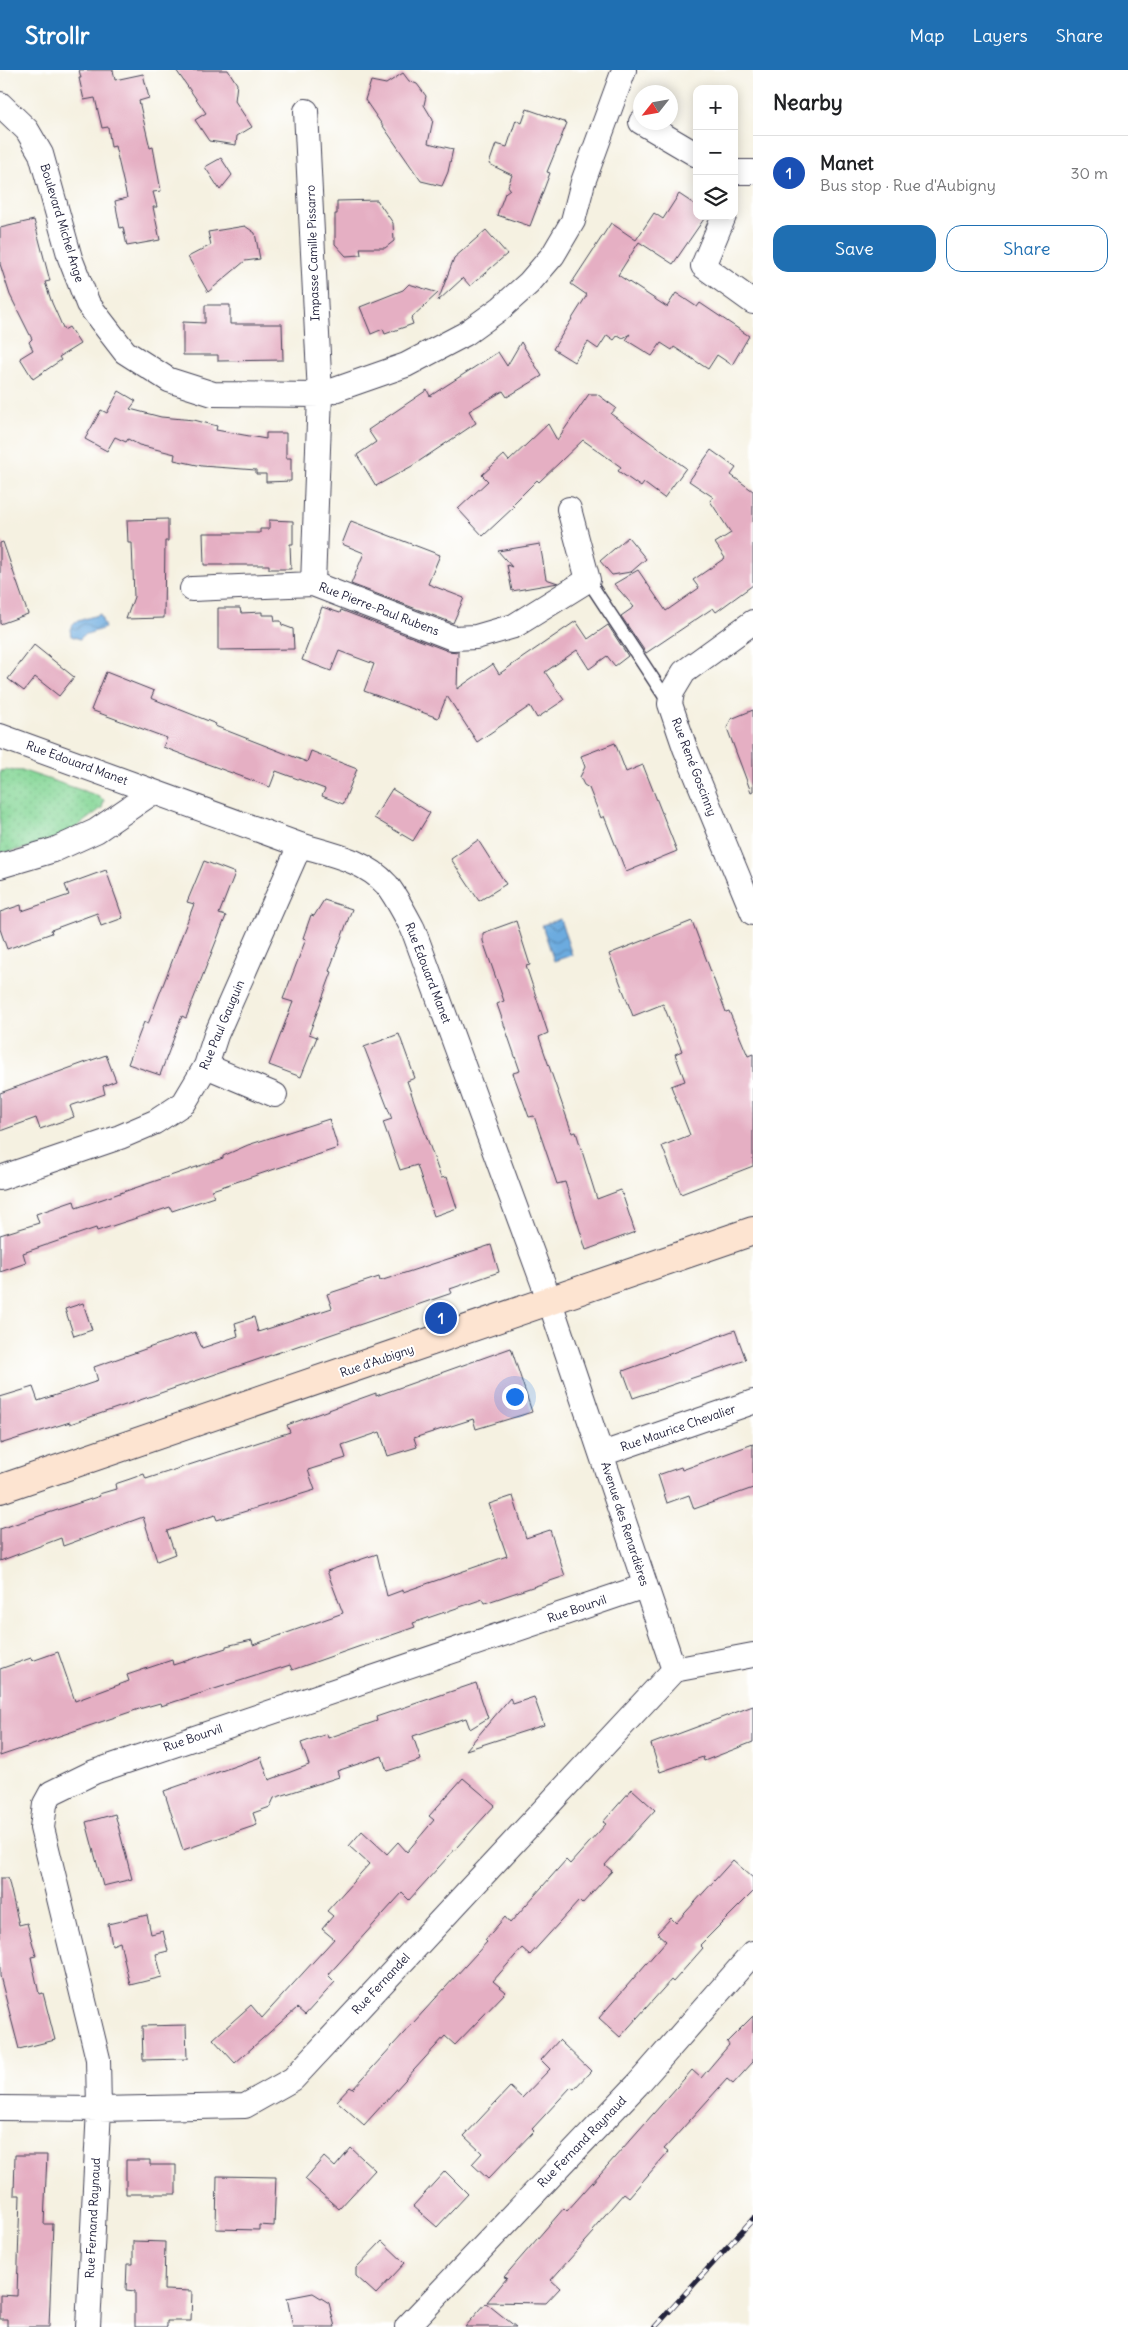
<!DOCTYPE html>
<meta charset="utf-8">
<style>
:root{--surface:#fff;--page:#f6f6f6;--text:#202124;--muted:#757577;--line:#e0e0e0;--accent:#1f6fb2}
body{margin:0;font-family:Delius,sans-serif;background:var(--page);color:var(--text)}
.controls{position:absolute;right:15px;top:15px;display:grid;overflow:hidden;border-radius:10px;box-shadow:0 2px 12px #0003}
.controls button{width:45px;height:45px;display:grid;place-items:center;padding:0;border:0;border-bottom:1px solid var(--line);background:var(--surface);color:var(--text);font:25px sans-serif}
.compass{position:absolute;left:633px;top:15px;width:45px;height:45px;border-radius:50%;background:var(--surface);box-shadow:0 2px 12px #0003;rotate:239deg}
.you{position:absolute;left:514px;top:1326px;width:18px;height:18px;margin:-12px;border:4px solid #fff;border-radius:50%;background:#1a73e8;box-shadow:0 0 0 8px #1a73e833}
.badge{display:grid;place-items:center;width:32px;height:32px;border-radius:50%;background:var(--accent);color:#fff;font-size:16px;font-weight:700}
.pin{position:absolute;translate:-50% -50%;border:2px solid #fff;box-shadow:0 1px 5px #0006}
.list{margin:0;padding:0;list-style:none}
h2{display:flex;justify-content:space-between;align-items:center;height:65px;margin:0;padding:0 20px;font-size:21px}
h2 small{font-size:16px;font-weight:400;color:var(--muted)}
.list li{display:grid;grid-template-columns:32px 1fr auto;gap:15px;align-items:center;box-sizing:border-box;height:75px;padding:0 20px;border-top:1px solid var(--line)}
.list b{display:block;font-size:19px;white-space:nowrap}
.list p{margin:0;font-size:16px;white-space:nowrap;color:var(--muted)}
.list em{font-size:16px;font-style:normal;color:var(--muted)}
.actions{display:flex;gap:10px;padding:15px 20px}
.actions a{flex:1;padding:11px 0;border:1px solid var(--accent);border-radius:15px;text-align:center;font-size:18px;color:var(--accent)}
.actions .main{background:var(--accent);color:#fff}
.icon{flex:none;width:28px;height:28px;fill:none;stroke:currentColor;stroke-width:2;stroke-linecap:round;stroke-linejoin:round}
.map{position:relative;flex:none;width:753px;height:2257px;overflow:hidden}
header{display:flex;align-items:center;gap:30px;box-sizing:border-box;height:70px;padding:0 25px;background:var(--accent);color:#fff}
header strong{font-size:24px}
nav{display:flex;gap:28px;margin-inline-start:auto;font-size:18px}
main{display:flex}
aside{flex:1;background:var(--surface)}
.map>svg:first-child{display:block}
.grass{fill:url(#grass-dots);stroke:#547c6a}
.water{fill:url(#water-waves);stroke:#47668d}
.building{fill:#e5afc3}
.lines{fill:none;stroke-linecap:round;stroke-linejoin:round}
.lane-casing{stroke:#424154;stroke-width:15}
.street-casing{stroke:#424154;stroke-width:26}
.secondary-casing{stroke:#424154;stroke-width:30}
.lane{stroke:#fff;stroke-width:12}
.street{stroke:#fff;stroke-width:24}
.secondary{stroke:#fde4d1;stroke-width:28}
.rail-casing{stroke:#22223b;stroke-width:5.5}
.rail{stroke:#fff;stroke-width:4;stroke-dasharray:11;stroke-linecap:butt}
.labels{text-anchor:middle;stroke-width:4;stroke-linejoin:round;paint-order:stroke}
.street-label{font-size:12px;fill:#22223b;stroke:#fff}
</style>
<header>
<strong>Strollr</strong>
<nav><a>Map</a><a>Layers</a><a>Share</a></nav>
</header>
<main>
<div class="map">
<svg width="753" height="2257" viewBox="0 0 753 2257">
<defs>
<pattern id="grass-dots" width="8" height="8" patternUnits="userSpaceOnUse" patternTransform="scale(1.25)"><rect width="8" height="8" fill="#87d798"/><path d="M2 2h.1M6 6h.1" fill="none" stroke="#74b884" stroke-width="1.8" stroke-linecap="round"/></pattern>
<pattern id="water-waves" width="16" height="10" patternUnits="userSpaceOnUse" patternTransform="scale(1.25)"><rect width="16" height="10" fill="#6cabdf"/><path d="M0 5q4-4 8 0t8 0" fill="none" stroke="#588bb6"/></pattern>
</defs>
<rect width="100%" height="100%" fill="#fff"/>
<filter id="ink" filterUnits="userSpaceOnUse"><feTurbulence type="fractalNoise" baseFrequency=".02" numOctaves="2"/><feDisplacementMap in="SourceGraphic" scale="10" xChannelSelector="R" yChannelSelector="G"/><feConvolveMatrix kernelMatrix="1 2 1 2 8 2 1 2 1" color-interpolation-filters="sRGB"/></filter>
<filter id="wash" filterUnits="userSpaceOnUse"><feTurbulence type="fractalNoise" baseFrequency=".0096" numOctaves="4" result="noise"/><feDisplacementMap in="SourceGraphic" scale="20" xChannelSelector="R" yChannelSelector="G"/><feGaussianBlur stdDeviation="1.12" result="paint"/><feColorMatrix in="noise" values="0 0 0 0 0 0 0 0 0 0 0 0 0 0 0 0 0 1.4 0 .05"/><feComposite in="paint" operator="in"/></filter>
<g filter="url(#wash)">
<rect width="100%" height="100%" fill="#f5f1e1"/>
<!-- grass -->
<path class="grass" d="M5,700L24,701L96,725L104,730L102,738L71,761L35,777L0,783V701Z"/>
<!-- water -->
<path class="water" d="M100,544L105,558L84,565L80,569L71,566L70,559L75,552Z
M560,849L572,885L554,891L542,855Z"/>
<g id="blocks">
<!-- building -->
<path class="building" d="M79,0H113L115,10L143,4L149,28L139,31L150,78L153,77L161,121L153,122L157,137H153L160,170L127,176L123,157L120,158L115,131L127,128L115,76L111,77L108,57L102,58L95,28L84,30L79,8H81Z
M176,0H228L237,14L235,31L252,57L237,66L236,75L209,71L195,50L206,43Z
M403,3L409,11L417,14L426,26L424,35L433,50L428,73L453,79L448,102L442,116L421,111L365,30L371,11L386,14Z
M527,39L567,53L547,102L550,103L530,156L497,145L505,123L510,119L508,116L512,105L489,94L496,74L507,77L516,50L522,53Z
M221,88L232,105L220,120L205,97Z
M679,124L697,136V146H706L673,194L639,172L618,205L667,237L676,223L697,237L700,233L749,266L732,295L717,285L708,299L674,277L672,280L661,273L652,286L626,270L630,264L623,268L618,265L614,270L607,265L598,279L588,272L574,292L553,279L587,225L571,214L611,153L636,170L654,143L663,149Z
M377,130L393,153L394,171L385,178H360L361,185L346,186L335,174V144H337V131Z
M34,150L50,211L45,212L52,233L64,260L69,257L80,274L59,287L61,290L33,309L20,288L33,280L29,272L32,269L10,225L0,194V158Z
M245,156L255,163L260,189L245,191L208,222L188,187L211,175L208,162Z
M486,160L507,184L470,216L463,208L438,231L454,188Z
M409,214L438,223L411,248L413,254L385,264L383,259L371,264L360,237L403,220Z
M205,235H230V254H282L283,290L218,291V285H183V252L205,253Z
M521,272L542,306L507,327L503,321L469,341L476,353L412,396L376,416L357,385L376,372L368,360L427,320L430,326L498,282L507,296Z
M119,321L136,331L130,339L161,347L194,350L217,356L216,360L266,369V363H286V388H291V411L266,412V404H256V400L202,396L174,390L175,384L139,375L128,369L126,372L115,367L107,381L85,369L101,340L107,343Z
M589,324H597L616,338L611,344L686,398L664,428L644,413L641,417L631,410L618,401L621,397L583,370L539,412L537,410L512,435L514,437L483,466L458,439L488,411L482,405L504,385L509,391L548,354L557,370Z
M711,380L736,398L731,405L753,421V515L716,542L713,538L646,583L621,546L634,537L614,514L638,500L666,541L699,518L693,510L725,488L715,473L731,463L710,431L713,427L689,411Z
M168,449V471H165L164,548L126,549L134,527L132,473H128L127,450Z
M269,450L293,451V474H290L291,499H269V495H204L203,463H260V459H269Z
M351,451L440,485L428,514L464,528L453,553L351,514L364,483L342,474Z
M628,467L646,489L631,502L612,505L600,491Z
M3,472L28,544L0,554V473Z
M540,474L546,509L558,513L512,521L507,495L512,497L498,481Z
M322,537L340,543L341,540L448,581L458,582L457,619L493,594L499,604L576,551L588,569L608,555L628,586L615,596L607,586L589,599L577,580L545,602L564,630L537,648L530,636L477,672L447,626L438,648L364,621L374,594L339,581L331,601L302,590Z
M218,538H240L241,543L262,542V545H274L275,551H281L282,555L293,559L294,579L218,580Z
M34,575L74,607L59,626L35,607L24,621L8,609Z
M106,602L154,621L151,628L216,654L215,656L307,692L311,681L357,699L343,734L322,726L325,719L276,701L270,717L202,692L163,677L167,668L91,640Z
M753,640V721L751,722L727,658L731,649Z
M615,673L626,702L643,695L677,781L626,802L604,746L601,748L589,718L584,715L580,707L585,697L581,686Z
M392,719L430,743L413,771L374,748Z
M478,770L506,814L479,831L451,789Z
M204,791L235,803L219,844L226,846L186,948L182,946L160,1005L128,994L144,952L148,954L194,834L187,832Z
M106,800L123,848L101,856L97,843L51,860L52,863L7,879L0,859V842L21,835L22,841L69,825L65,815Z
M324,830L352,839L329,901L332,902L309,964L317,967L301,1007L269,995L293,932L283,929L306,869L303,868L311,845L314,846Z
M516,851L530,895L526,896L548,963L539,967L572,1063L576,1062L597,1129L621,1120L635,1162L586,1180L565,1112L557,1114L534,1046L529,1047L513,1003L520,1001L497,934L504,931L483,871V863Z
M692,851L726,942L729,941L748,986L753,984V1096L681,1124L662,1076L690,1065L671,1016L685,1011L675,984L682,981L663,934L633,946L609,884Z
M399,964L415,1008L407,1011L441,1108L447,1107L457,1138L434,1146L417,1095L400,1100L383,1052L392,1049L364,977Z
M106,985L116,1011L103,1016L105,1024L70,1036L74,1047L40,1059L36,1048L0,1061V1023Z
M329,1049L338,1078L212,1120L214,1127L172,1141L170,1137L97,1161L96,1158L23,1183L26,1193L0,1202V1165L39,1153L36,1144L74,1131L76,1138L223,1088V1086L248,1075Z
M491,1175L499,1202L450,1219L452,1223L70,1354V1352L0,1374V1327L33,1317L38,1331L98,1311L94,1297L151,1277L195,1262L202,1278L238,1266L235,1253L254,1247L258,1262L332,1238L327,1224L379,1207L380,1211Z
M83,1233L92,1260L74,1266L65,1239Z
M735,1260L746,1290L633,1328L623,1301Z
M511,1278L532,1342L476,1359L473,1349L414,1368L417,1377L388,1386L380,1362L342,1375L346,1388L308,1400L315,1420L217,1450L215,1445L167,1461L175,1484L157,1491L143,1447L63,1476L61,1468L0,1491V1459L100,1426L99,1424L116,1419L115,1414L130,1409L144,1404L146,1409L290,1362L287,1355L376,1323V1326Z
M753,1374V1418L694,1439L689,1425L667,1433L658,1405L681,1397L682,1400Z
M513,1426L526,1468L550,1460L565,1506L485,1533L483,1529L413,1553L415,1557L292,1600L290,1595L161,1636L160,1633L139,1639L0,1686V1599L31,1588L32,1591L58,1582L75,1631L129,1611L127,1605L172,1590L173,1595L226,1578V1576L252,1570L253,1575L343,1543L327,1501L377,1484L387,1526L403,1520V1522L507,1486L489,1434Z
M476,1613L488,1648L470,1659L466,1648L413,1666L421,1690L387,1701L382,1686L337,1701L339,1707L274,1728L270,1737L253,1743L257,1755L183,1780L164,1721L261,1687L269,1710L309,1695L301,1673L327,1664L328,1668L377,1651L376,1647Z
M534,1627L544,1655L466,1680L510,1628L513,1634Z
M753,1636V1672L704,1691L703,1687L660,1702L651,1674Z
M463,1708L495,1735L409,1830L402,1823L328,1905L335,1912L305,1945L297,1938L235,1993L213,1969L251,1935L262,1948L334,1869L322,1859L333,1846L327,1841L369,1794L349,1776L362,1761L387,1784L398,1772L407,1782L434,1750L429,1746Z
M632,1719L655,1740L605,1795L612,1801L582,1834L579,1831L530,1885L522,1878L493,1911L506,1922L455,1975L445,1966L364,2055L337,2031L350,2017L353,2019L403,1964L487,1872L485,1870L505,1847L510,1853L566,1790L570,1794L606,1754L603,1752Z
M115,1744L132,1809L103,1816L86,1752Z
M733,1790L753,1808V1822L700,1875L703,1878L673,1912L671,1910L620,1967L599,1948L666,1871L657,1863L671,1848L676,1853Z
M0,1808H8L19,1855L27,1853L36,1886L31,1887L39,1924L43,1923L55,1970L19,1979L0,1906Z
M147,1845L151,1864L163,1861L168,1881L156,1884L162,1907L130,1915L120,1872L112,1875L108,1854Z
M753,1946V1992L733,2014L727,2009L664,2079L668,2082L629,2127L624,2123L592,2160L594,2162L551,2210L560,2218L546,2233L487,2232L507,2208L504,2207L564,2138L567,2141L592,2113L692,2000L701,2008L729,1975L727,1972Z
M186,1955L187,1989L143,1990L142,1956Z
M559,1970L591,2001L574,2019L571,2017L532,2059L534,2061L488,2109L472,2094L482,2083L464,2066L510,2017L522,2028L550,1999L541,1990Z
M351,2078L375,2100L339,2139L305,2109L324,2087L335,2097Z
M15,2085H47L44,2154H53L49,2257H7V2249H0V2225L17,2226L20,2125H14Z
M126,2090H150V2095H176V2124H126Z
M445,2101L468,2124L437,2157L413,2136Z
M217,2106L276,2107L274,2156L259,2155V2160L216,2159Z
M133,2171L165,2172L164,2220L192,2221L191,2251H167V2257H135V2221L126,2220L127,2194H133Z
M382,2171L405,2193L376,2224L356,2206V2198Z
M313,2223L329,2233L335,2257H293L287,2228Z
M486,2233L516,2257H465Z"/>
</g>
</g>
<g filter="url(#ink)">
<use href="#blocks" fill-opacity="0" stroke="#424154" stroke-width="1"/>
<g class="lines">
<!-- lane casing -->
<g class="lane-casing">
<path id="lane" d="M588,510L669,633"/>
</g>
<!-- street casing -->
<g class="street-casing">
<path id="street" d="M0,34L27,60L41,84L70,188L88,234L125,282L169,310L213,324L320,325L406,295L465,264L501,238L529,213L553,185L573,151L583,112L624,0
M306,41L320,325L313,514L453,568L476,567L514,556L588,510L569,439
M641,52L697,85
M734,102H753
M724,146L703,196L753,232
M192,519L313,514
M753,552L684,602L672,622L670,634L685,678L753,843
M0,666L300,775C330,784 365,790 387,815C397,828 405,844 413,859L550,1232L674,1600L753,1585
M0,796L54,780L96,761L153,722
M206,996L275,1025
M0,1108L120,1067L155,1052L184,1033L206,996L216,965L300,775
M602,1384L753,1332
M0,2038L99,2039L245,2036L293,2009L674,1600
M88,2257L99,2039L98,1989L42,1758L45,1734L51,1723L94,1702L645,1516
M407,2257L637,2015L753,1883"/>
</g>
<!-- secondary casing -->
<g class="secondary-casing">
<path id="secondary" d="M0,1419L753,1161"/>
</g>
<!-- lane -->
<use href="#lane" class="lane"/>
<!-- street -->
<use href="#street" class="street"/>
<!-- secondary -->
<use href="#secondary" class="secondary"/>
<!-- rail casing -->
<g class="rail-casing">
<path id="rail" d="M655,2257L753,2149"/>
</g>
<!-- rail -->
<use href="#rail" class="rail"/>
</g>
</g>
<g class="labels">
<!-- street labels -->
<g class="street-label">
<text transform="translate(62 153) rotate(73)" y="4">Boulevard Michel Ange</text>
<text transform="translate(313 183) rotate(-92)" y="4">Impasse Camille Pissarro</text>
<text transform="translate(379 539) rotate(21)" y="4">Rue Pierre-Paul Rubens</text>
<text transform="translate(77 693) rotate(20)" y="4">Rue Edouard Manet</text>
<text transform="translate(694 697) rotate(69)" y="4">Rue René Goscinny</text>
<text transform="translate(428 903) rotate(69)" y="4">Rue Edouard Manet</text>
<text transform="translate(222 955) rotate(-67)" y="4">Rue Paul Gauguin</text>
<text transform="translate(377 1291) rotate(-19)" y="4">Rue d'Aubigny</text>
<text transform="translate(678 1358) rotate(-19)" y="4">Rue Maurice Chevalier</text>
<text transform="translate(625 1454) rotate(72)" y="4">Avenue des Renardières</text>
<text transform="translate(577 1539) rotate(-19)" y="4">Rue Bourvil</text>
<text transform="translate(193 1668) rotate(-19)" y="4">Rue Bourvil</text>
<text transform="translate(381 1914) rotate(-47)" y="4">Rue Fernandel</text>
<text transform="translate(582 2072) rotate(-46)" y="4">Rue Fernand Raynaud</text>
<text transform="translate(93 2148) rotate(-87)" y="4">Rue Fernand Raynaud</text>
</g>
</g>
</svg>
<div class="controls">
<button>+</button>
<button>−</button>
<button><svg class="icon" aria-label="layers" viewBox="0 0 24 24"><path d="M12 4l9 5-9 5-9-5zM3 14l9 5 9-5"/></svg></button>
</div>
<svg class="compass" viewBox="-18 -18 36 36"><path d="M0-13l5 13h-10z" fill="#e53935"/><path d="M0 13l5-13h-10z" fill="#757577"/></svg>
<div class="you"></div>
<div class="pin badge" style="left:441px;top:1248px;background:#1a4fb4">1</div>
</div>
<aside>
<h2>Nearby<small></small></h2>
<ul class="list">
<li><span class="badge" style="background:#1a4fb4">1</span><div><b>Manet</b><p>Bus stop · Rue d'Aubigny</p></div><em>30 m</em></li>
</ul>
<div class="actions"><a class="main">Save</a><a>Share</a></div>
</aside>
</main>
